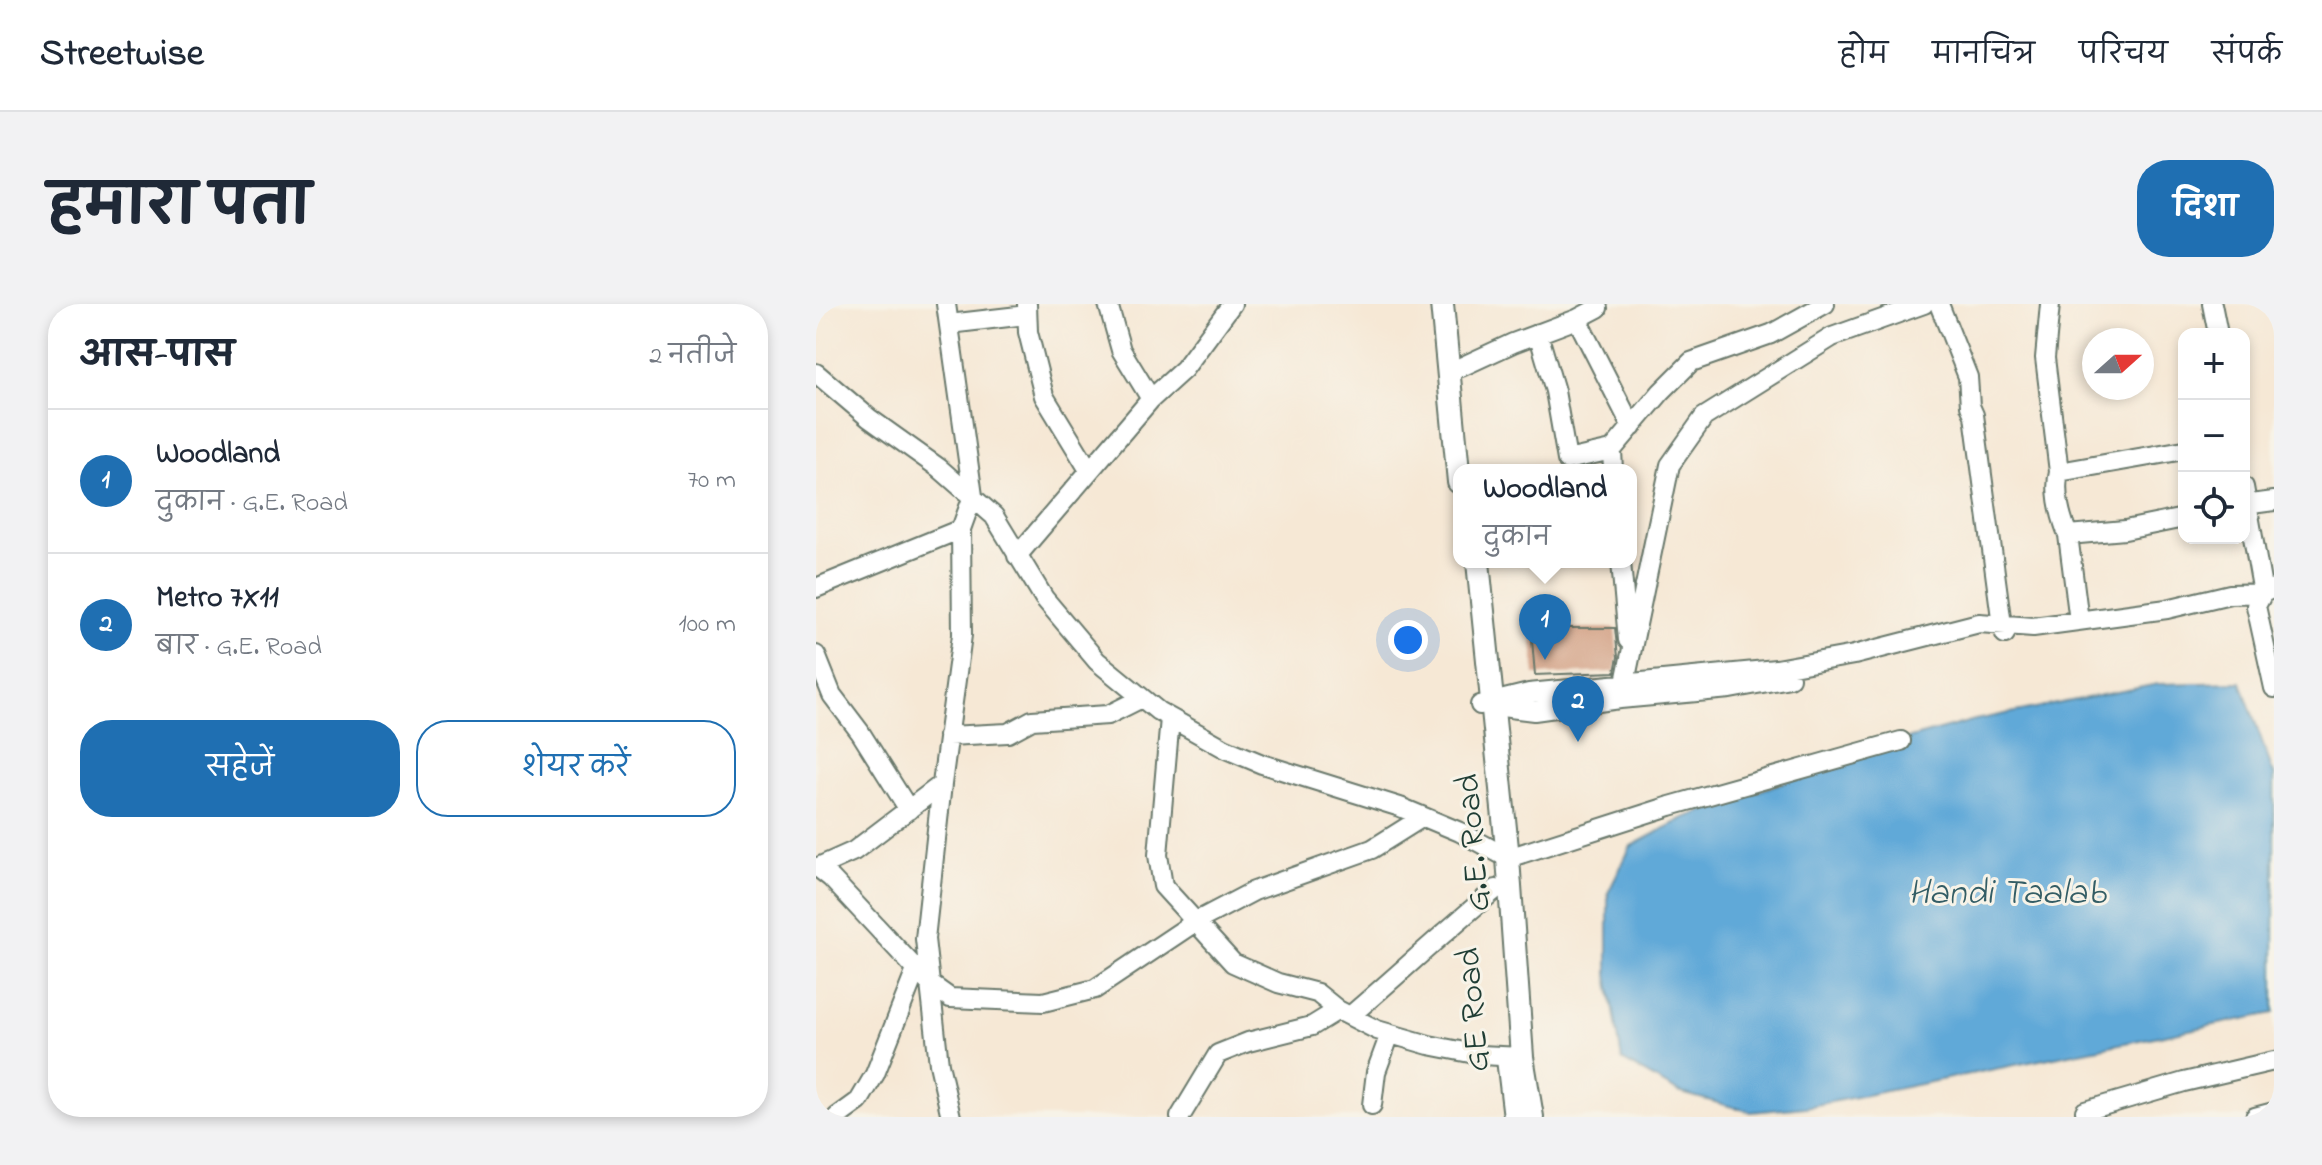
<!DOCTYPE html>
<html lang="hi">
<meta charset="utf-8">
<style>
:root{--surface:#fff;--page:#f2f2f3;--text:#1f2937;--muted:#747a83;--line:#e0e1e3;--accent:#1f6fb2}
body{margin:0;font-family:"Indie Flower","Playpen Sans Deva",sans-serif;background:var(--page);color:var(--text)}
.controls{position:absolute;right:24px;top:24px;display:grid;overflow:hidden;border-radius:16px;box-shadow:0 4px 12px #0003}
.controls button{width:72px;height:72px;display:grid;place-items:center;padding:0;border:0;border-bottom:2px solid var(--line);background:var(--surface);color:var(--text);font:40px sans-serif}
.compass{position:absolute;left:1266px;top:24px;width:72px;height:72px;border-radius:50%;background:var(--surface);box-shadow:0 4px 12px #0003;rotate:69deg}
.you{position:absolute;left:592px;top:336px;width:28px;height:28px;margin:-20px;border:6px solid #fff;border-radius:50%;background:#1a73e8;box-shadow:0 0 0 12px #1a73e833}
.badge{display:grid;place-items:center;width:52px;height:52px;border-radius:50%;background:var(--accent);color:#fff;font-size:26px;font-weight:700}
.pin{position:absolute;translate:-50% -66px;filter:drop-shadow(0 2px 4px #0008)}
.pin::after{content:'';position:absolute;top:42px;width:28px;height:24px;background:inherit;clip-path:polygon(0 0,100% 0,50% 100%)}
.popup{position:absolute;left:637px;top:160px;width:184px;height:104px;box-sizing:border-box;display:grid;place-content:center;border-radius:16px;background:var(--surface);filter:drop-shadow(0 2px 6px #0005);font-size:26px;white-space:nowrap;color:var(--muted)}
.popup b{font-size:30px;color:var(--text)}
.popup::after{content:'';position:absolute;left:50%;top:100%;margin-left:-16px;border:16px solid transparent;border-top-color:var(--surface)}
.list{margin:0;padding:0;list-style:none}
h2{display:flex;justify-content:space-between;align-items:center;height:104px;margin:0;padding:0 32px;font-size:34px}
h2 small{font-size:26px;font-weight:400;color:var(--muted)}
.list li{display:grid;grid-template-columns:52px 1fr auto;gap:24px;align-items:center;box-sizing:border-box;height:144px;padding:0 32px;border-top:2px solid var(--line)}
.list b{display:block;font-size:30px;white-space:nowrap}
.list p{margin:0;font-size:26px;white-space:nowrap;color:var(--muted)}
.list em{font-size:26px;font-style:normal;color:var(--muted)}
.actions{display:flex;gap:16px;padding:24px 32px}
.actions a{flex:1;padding:18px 0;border:2px solid var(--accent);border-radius:32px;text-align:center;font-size:28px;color:var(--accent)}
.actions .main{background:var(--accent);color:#fff}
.icon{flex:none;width:44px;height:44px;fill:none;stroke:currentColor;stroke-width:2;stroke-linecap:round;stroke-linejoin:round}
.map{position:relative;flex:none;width:1458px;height:813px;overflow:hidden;border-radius:32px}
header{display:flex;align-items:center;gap:48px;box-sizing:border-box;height:112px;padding:0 40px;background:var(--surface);border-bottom:2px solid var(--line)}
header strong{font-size:38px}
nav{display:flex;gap:44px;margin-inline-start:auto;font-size:28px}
.intro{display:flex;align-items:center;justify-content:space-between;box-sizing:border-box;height:192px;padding:0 48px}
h1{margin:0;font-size:56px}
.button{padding:20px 36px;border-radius:32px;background:var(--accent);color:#fff;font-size:28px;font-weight:700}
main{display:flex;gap:48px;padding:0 48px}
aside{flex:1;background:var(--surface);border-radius:32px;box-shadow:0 4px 12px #0003}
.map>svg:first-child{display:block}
.water{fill:#61a9d8;stroke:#407386;stroke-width:2}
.building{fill:#cf987a}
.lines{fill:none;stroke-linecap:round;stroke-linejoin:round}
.minor-casing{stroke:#6a796c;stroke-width:22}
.major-casing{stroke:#6a796c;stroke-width:26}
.minor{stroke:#fff;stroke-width:18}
.major{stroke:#fff;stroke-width:22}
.labels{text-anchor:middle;stroke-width:6;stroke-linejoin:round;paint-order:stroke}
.street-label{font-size:34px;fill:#1f3d34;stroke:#f7f3e8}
.water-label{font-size:36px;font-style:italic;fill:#335d65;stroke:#f7f3e8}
</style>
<header>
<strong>Streetwise</strong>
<nav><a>होम</a><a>मानचित्र</a><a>परिचय</a><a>संपर्क</a></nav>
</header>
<div class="intro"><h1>हमारा पता</h1><a class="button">दिशा</a></div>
<main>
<aside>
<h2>आस-पास<small>2 नतीजे</small></h2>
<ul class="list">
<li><span class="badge">1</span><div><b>Woodland</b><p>दुकान · G.E. Road</p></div><em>70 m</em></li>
<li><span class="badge">2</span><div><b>Metro 7X11</b><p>बार · G.E. Road</p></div><em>100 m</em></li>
</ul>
<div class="actions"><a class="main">सहेजें</a><a>शेयर करें</a></div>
</aside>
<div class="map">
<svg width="1458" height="813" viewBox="0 0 1458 813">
<rect width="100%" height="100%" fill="#f7f3e8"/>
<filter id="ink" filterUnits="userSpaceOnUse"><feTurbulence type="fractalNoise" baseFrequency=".0125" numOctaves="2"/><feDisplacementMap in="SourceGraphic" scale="16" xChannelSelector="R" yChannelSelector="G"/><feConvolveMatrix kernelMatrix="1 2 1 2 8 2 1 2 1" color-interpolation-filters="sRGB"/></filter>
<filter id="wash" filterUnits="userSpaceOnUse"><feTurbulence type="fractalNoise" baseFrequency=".006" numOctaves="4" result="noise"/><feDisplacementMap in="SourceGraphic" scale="32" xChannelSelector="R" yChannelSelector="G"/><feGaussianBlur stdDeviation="1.8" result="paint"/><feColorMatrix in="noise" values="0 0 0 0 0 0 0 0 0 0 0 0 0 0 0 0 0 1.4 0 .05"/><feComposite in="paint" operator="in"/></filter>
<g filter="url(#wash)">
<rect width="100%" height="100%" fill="#f6e8d5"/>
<!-- water -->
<path class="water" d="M1425,378L1458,471V709L990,803L935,808L862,788L806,756L792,671V589L815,542L868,514L1073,440L1159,416L1342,380Z"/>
<g id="blocks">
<!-- building -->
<path class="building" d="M715,324H799L802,353L799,368L719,371Z"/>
</g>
</g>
<g filter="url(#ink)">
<use href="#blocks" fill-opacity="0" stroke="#6a796c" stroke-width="2"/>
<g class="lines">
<!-- minor casing -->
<g class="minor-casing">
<path id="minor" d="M130,0L157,192L145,225L146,331L126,480L109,635L123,760L135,813
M211,0L212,28L228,92L273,166
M1123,0L1152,73L1154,102L1158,111L1186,321L1189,330
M1234,0L1229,54L1243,168C1238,187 1245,213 1252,231L1263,317
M1396,0L1402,30
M761,15L816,123
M133,20L211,11
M722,29L739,87L751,156L796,146
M645,63L697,39L761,15L782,4
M0,69L53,114L123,164L178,212L228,294L281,357L342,407L410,445L446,460L584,503L644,528L692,554L854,502L1085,437
M335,95L368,65L416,0
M797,166L796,146L845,88L875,58L955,30L1009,0
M1243,168L1368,146
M1428,183L1447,289L1440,302L1458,384
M1428,201L1458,197
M1252,231L1309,226L1368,214
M201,252L335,95L305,46L292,0
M805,258L812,336
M0,284L145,225
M0,351L16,391L44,428L93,506
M807,388L854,161L888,113L1016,33L1108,0
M664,401L713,389L960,365L1038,351L1163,319L1217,323L1351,305L1414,290L1447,289L1458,284
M678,402L718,407L804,395L914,385L974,374
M354,414L342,551L347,582L417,659L462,679L501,689L522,706L561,726L613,741L664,751L706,753
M132,432L192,429L216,416L292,411L326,394
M1,563L15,574L113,679L134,694L227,698L279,685L379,618L438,587L556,545L607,513
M0,564L38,547L126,480
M534,712C583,670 630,626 680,585
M556,801L560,768L574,730
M21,813L43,797L59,770L100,666
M364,813L402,750L432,738L496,722L522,706
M1270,813L1269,807L1368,778L1458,757
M1439,813L1458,808"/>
</g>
<!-- major casing -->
<g class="major-casing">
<path id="major" d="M626,0L643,178
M662,258L692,554L706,753L716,813
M692,755L699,813"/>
</g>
<!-- minor -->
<use href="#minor" class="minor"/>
<!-- major -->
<use href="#major" class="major"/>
</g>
</g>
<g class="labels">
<!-- street labels -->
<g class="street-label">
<text transform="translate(655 539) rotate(-95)" y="12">G.E. Road</text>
<text transform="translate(655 706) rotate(-95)" y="12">GE Road</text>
</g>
<!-- water labels -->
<g class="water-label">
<text x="1191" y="599">Handi Taalab</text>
</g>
</g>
</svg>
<div class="controls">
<button>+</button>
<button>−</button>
<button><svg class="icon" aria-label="locate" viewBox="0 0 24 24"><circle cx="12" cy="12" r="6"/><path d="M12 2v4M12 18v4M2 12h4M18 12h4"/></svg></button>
</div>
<svg class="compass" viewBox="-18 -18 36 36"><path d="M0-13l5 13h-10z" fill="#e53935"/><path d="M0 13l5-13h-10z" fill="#747a83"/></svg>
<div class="you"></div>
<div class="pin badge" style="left:729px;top:356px">1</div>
<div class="popup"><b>Woodland</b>दुकान</div>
<div class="pin badge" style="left:762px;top:438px">2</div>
</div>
</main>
